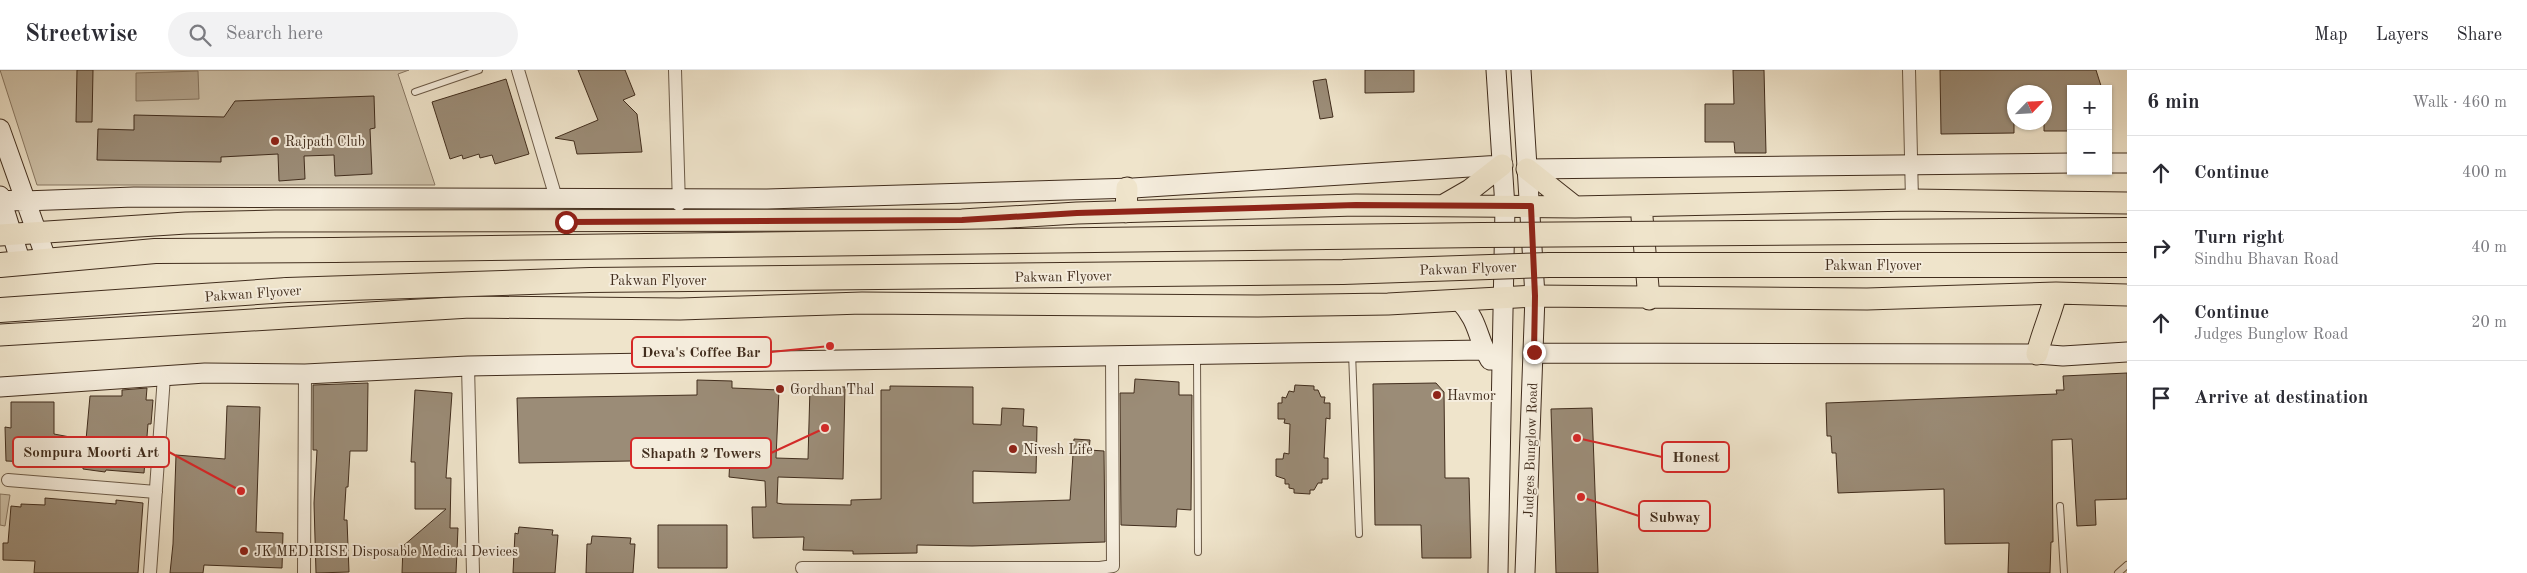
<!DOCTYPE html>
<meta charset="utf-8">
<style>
:root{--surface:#fff;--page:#f2f2f3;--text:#2b2b33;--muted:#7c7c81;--line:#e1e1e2}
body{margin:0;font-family:"Old Standard TT",serif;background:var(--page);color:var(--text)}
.controls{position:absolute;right:15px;top:15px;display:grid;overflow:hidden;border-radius:0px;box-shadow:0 1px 4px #0004}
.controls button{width:45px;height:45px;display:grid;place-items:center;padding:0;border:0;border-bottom:1px solid var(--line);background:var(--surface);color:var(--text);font:25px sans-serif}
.compass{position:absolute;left:2007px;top:15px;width:45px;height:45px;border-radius:50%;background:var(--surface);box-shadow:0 1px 4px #0004;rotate:65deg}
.stop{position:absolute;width:15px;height:15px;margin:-11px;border:4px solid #8f2418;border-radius:50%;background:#fff}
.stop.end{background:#8f2418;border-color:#fff;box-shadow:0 1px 5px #0008}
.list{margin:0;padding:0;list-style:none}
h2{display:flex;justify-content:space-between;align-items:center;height:65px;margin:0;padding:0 20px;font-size:21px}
h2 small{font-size:16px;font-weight:400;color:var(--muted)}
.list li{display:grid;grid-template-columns:32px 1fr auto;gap:15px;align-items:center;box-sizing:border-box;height:75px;padding:0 20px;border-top:1px solid var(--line)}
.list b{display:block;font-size:19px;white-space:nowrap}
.list p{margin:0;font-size:16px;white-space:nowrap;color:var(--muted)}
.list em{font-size:16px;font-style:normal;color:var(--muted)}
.icon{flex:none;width:28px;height:28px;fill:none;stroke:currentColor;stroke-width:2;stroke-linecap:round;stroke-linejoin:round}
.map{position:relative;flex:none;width:2127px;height:503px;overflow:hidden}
header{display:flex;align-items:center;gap:30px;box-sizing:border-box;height:70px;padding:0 25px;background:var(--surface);border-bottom:1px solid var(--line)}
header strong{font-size:24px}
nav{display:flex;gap:28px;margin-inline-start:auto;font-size:18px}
.search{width:350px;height:45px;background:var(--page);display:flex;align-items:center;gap:12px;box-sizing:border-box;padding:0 18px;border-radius:28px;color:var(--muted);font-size:19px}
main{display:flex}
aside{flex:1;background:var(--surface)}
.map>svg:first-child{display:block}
.green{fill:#d1c5ad;stroke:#897965}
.water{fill:#b4a690;stroke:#867662}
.building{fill:#9b8c77;stroke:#412d1d}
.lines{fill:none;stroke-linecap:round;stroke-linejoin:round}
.lane-casing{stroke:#6c5b48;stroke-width:8}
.street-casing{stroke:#6c5b48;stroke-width:14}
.secondary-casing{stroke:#412d1d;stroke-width:21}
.primary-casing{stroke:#412d1d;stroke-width:23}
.highway-casing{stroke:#412d1d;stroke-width:26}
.lane{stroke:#f5eddd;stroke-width:6}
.street{stroke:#f5eddd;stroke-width:12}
.secondary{stroke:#f5eddd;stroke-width:19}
.primary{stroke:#efe4cb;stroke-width:21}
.highway{stroke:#efe4cb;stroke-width:24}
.highway-bridge-casing{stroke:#412d1d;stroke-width:26;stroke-linecap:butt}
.highway-bridge{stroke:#efe4cb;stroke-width:24}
.route{stroke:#8f2418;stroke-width:6}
.poi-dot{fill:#8f2418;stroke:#f5eddd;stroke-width:2}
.labels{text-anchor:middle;stroke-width:4;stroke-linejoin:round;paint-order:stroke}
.poi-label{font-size:14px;fill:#412d1d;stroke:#f5eddd;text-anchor:start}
.street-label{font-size:14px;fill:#412d1d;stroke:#f5eddd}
.leader{fill:none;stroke:#d62828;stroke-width:2}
.callout-dot{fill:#d62828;stroke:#f5eddd;stroke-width:2}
.callout{fill:#f5eddd;stroke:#d62828;stroke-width:2}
.callout-label{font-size:15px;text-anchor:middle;font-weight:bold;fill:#412d1d}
</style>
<header>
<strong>Streetwise</strong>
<div class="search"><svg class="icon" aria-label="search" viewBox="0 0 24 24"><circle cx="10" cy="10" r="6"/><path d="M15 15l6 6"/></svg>Search here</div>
<nav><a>Map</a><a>Layers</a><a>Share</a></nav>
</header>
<main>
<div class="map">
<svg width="2127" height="503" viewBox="0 0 2127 503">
<rect width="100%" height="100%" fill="#efe4cb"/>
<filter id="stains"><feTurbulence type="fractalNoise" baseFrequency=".004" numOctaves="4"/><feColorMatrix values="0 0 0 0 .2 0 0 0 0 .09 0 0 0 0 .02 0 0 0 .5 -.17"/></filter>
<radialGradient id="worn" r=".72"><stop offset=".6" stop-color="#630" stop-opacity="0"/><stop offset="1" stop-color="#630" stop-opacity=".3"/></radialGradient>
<!-- green -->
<path class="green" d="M0,0H409L398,4L435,115H37Z
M0,424L10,425L5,456L0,455Z"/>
<!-- water -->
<path class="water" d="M198,1L199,29L136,31V3Z"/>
<!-- building -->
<path class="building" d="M77,0H93L92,52H76Z
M578,0H625L635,25L623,30L637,44L642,82L577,84L574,71L555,68L598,50Z
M1365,0H1414V22L1365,23Z
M1733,0H1764L1766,83H1735L1734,72H1705V34H1734Z
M1940,0H2096L2102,19H2071V61H2044V22H2014V63L1941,64Z
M506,9L529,84L495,94L492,85L480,88L479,84L463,89L462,85L450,89L432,32Z
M1326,9L1333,47L1320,49L1313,11Z
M374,26L375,58L370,59L372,104L335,106L334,85L304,86L305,109L279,111L278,84L221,87V92L97,90L98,59L134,60V45L224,47L235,31Z
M2127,303V429L2095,430L2096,455L2077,456L2072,369L2052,370L2053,472H2051L2050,503H2008L2009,473L1945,474L1944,419L1838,423L1836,383H1832L1831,366H1827L1826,333L2057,324L2056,320H2064L2063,306Z
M1135,309L1179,312V325H1192L1191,440L1177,439L1176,457L1121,455L1120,323H1134Z
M697,310L732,311V318L779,320L776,388L808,389L810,317H845L843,409L778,407L777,433L783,434L851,435V430L881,429V320H890V316L973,317V354L1001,355L1002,338L1024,339L1023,356L1037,357L1036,403L973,401V433L1070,430L1074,369L1090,370L1089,380L1104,381L1105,472L972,476L917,475V483L853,484V481L803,480L804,467L753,468L752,437H766L765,411L729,407L731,369L685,368L686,390L519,393L517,328L697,325Z
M368,313L367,381H350L348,417H346L344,450H347L349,502L316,503L314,433L317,380H313V315Z
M1436,313L1444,322L1445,408H1469L1471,488H1422L1421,455H1375L1373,314Z
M1295,315L1314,316V320H1318L1321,327H1325L1324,333H1330V349L1326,348L1324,388H1328V409H1322V413H1318L1314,420H1310V424L1294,423V419L1289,418V414H1285V409L1276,406V389H1283L1284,383L1289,384L1290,354L1284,353L1285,349H1278V333H1282V327L1286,328L1289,321L1294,322Z
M147,318L146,330H153L151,354H148L144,403L106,400L105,402L83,399V395L34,387V392L6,391L5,357L11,358V332H54V364L86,370L90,326H122V320Z
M415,320L452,323L446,408H451L450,458H458L456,503H402L403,476L446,439H415V392H411Z
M227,336L260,337L256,462L283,463L282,498L204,495L203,503H170L173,474L176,385L225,389Z
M1592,338L1598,503H1556L1551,339Z
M45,428L116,434V430L143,433L138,503H34L35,491L3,490V473H8L11,436L21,437V434L45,435Z
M658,455H727V498H658Z
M519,457L553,460L552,465H558L555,503H513L515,463L518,464Z
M592,466L631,468L630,474H635L633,503H586L587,474H591Z"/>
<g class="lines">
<!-- lane casing -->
<g class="lane-casing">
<path id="lane" d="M415,22L479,0
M1352,283L1359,464
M1197,288L1198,482
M2060,436L2064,503
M2118,503L2127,495"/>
</g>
<!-- street casing -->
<g class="street-casing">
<path id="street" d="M518,0L556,128
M675,0L679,135
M1909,0L1912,130
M468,296L473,503
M8,410L156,422
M802,498H1100V503
M1100,498L1113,496L1112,285
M150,503L164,306
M304,503L305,304"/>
</g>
<!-- secondary casing -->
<g class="secondary-casing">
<path id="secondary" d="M1496,0L1505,137L1498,503
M1521,0L1535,226L1525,503
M0,59L47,191
M2108,93H2127
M1527,99L2071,93
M0,126L21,193
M0,130L24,131L134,127L767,129L1133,118L1502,95
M1459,230C1480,253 1476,266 1490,290
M1534,283L2037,284L2063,286L2127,282
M0,317L205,303L305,304L468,296L1484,280"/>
</g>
<!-- primary casing -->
<g class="primary-casing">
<path id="primary" d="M1527,99L1575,137
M1444,135L1470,120L1502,95
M1126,142L1127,118
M1642,147L1649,229
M0,165L186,153L275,151L962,150L1077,143L1356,135L1575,137L1912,130L2127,133
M0,265L470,237L680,239L862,233L1258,236L1388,234L1535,226L1867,229L2056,223L2127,225
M2037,284C2042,263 2051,244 2056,223"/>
</g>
<!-- highway casing -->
<g class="highway-casing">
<path id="highway" d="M0,195L155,181L334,180
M0,240L287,220"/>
</g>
<!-- lane -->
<use href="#lane" class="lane"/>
<!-- street -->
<use href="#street" class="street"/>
<!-- secondary -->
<use href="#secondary" class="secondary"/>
<!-- primary -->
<use href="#primary" class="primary"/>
<!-- highway -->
<use href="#highway" class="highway"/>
<!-- highway-bridge casing -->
<g class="highway-bridge-casing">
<path id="highway-bridge" d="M334,180L1481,165L2127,160
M287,220L590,210L1343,202L1549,195H2127"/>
</g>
<!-- highway-bridge -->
<use href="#highway-bridge" class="highway-bridge"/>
</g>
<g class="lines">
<!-- route -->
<path class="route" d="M566,152L962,150L1077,143L1356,135L1531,136L1535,226L1534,282"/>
</g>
<!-- markers -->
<g class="poi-dot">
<circle cx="275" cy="71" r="5"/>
<circle cx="780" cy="319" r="5"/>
<circle cx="1437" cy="325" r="5"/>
<circle cx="1013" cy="379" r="5"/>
<circle cx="244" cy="481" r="5"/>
</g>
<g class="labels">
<!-- poi labels -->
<g class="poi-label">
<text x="285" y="76">Rajpath Club</text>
<text x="790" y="324">Gordhan Thal</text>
<text x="1447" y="330">Havmor</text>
<text x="1023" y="384">Nivesh Life</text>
<text x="254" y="486">JK MEDIRISE Disposable Medical Devices</text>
</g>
<!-- street labels -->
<g class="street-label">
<text x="1873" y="200">Pakwan Flyover</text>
<text transform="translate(1468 198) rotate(-2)" y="5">Pakwan Flyover</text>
<text transform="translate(1063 206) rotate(-1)" y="5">Pakwan Flyover</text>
<text x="658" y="215">Pakwan Flyover</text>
<text transform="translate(253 223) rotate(-4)" y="5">Pakwan Flyover</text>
<text transform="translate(1530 380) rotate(-88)" y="5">Judges Bunglow Road</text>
</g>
</g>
<!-- callouts -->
<path class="leader" d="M830 276L771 282M241 421L169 382M825 358L771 383M1577 368L1662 387M1581 427L1639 446"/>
<g class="callout-dot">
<circle cx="830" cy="276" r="5"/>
<circle cx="241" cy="421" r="5"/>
<circle cx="825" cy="358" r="5"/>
<circle cx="1577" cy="368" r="5"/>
<circle cx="1581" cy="427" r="5"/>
</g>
<g class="callout">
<rect x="632" y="267" width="139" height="30" rx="5"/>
<rect x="13" y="367" width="156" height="30" rx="5"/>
<rect x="631" y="368" width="140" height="30" rx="5"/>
<rect x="1662" y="372" width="67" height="30" rx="5"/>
<rect x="1639" y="431" width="71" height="30" rx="5"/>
</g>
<g class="callout-label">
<text x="701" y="287">Deva's Coffee Bar</text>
<text x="91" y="387">Sompura Moorti Art</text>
<text x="701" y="388">Shapath 2 Towers</text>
<text x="1696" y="392">Honest</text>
<text x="1675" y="452">Subway</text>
</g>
<rect width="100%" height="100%" filter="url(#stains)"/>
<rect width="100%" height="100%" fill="url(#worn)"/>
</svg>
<div class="controls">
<button>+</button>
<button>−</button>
</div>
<svg class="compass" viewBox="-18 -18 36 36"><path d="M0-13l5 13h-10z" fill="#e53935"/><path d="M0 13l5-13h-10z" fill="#7c7c81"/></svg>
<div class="stop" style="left:566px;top:152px"></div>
<div class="stop end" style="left:1534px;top:282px"></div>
</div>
<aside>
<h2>6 min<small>Walk · 460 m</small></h2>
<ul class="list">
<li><svg class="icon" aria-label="ahead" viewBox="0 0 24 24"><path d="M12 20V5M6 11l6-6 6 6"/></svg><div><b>Continue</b></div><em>400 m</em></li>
<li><svg class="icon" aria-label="right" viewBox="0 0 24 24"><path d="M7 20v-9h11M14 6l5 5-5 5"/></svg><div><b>Turn right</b><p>Sindhu Bhavan Road</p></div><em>40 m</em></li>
<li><svg class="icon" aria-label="ahead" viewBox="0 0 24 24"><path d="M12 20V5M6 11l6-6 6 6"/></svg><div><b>Continue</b><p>Judges Bunglow Road</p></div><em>20 m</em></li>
<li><svg class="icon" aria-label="arrive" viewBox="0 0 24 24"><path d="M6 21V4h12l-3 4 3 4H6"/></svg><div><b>Arrive at destination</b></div></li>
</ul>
</aside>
</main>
